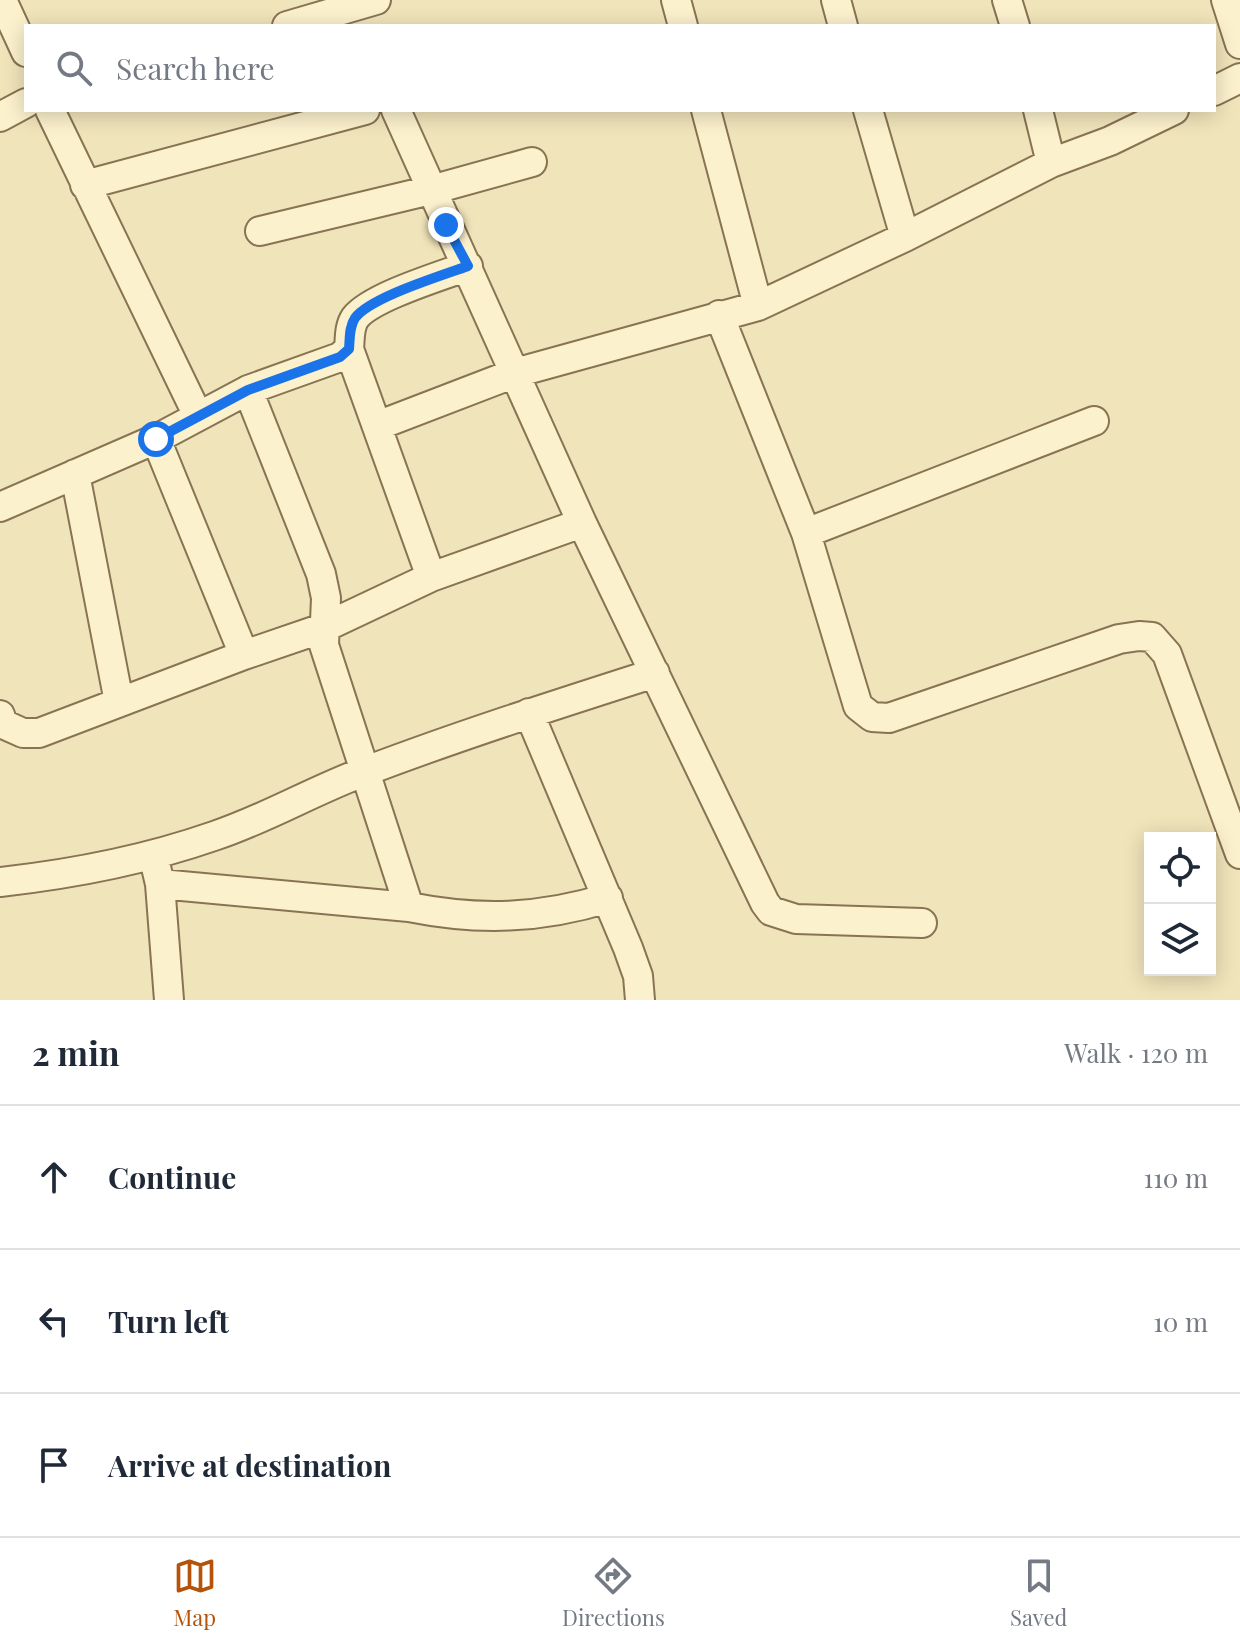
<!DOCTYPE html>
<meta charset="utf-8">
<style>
:root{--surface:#fff;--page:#f2f2f3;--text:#1f2937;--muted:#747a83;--line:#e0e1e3;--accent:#b45309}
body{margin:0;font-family:"Playfair Display",serif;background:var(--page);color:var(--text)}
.controls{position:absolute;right:24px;bottom:24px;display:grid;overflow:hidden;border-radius:0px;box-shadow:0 4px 20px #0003}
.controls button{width:72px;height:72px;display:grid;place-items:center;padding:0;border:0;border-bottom:2px solid var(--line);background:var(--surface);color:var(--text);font:40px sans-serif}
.stop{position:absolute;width:24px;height:24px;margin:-18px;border:6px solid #1a73e8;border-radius:50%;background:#fff}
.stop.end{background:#1a73e8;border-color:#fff;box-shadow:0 2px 8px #0008}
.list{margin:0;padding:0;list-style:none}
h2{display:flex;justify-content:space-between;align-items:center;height:104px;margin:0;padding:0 32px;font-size:34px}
h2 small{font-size:26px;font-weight:400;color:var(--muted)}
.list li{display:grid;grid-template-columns:52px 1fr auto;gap:24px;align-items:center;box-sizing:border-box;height:144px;padding:0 32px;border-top:2px solid var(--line)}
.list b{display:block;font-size:30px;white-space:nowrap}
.list em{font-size:26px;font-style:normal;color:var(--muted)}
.icon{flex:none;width:44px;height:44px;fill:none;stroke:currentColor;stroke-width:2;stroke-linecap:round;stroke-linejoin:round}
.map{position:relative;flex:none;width:1240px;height:1000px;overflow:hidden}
.search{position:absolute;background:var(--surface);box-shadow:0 4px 20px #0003;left:24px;right:24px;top:24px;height:88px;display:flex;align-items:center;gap:20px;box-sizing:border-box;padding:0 28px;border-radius:0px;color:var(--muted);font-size:30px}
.sheet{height:536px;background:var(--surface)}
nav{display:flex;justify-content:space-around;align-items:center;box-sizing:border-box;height:112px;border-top:2px solid var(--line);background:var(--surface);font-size:22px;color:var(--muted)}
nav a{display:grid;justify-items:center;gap:4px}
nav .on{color:var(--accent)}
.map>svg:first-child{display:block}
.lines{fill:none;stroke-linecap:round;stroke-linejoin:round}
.minor-casing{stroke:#887353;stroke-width:32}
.minor{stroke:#fbf1cd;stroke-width:28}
.route{stroke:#1a73e8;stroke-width:10}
</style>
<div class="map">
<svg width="1240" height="1000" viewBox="0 0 1240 1000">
<rect width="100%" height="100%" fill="#f0e4ba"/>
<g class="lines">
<!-- minor casing -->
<g class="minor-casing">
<path id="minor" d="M2,0L26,52
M676,0L683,26
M836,0L843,26
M1007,0L1015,26
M1226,0L1240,44
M287,26L376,0
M1214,91L1240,78
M50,110L198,416
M396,110L582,523L765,903L771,911L796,919L922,923
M706,110L758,306
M868,110L905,237
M1038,110L1051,163
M0,117L26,103
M85,185L365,110
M260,231L431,190L532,162
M719,315L806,533L858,706L872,717L889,718L1119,639L1139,636L1152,637L1167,654L1240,854
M349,349L431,577
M248,390L340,357L349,349C350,339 349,327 355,318C371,297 441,276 468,266
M377,426L515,373L758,306L905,237L1051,163L1110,141L1174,110
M156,439L244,655
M75,474L119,702
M0,507L156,439L248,390L321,574L326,598L324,645L409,907
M806,533L1094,421
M529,713L628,948L638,976L640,1000
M0,715L3,724L23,733H39L244,655L323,628L431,577L582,523
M156,867L160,884L169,1000
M0,882C73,874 145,860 214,836C266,819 314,790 366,771C461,735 558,704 655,673
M160,884L409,907C479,921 540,919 608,898"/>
</g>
<!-- minor -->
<use href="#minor" class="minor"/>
</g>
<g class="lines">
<!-- route -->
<path class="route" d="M156,439L248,390L340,357L349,349C350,338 349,327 355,318C371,297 441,276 468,266L446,225"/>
</g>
</svg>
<div class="controls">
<button><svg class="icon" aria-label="locate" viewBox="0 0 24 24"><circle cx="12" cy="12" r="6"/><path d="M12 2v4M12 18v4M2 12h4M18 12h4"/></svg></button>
<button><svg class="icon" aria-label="layers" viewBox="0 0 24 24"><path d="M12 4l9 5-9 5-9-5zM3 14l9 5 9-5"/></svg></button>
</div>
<div class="stop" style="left:156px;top:439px"></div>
<div class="stop end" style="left:446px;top:225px"></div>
<div class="search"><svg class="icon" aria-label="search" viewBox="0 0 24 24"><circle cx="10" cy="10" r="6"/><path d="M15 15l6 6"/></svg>Search here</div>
</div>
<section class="sheet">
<h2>2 min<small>Walk · 120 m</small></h2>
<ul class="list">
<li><svg class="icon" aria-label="ahead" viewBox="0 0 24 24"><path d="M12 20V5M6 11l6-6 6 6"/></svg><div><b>Continue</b></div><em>110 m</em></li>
<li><svg class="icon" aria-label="left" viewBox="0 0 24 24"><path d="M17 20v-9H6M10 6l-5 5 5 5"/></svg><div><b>Turn left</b></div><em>10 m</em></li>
<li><svg class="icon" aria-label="arrive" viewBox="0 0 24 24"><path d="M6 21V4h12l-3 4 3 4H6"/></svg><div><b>Arrive at destination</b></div></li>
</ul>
</section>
<nav>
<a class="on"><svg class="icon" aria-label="map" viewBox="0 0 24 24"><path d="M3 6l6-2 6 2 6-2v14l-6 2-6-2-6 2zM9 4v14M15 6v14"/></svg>Map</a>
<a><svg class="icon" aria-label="directions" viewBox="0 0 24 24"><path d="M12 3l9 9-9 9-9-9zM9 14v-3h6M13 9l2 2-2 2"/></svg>Directions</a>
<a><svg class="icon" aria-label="saved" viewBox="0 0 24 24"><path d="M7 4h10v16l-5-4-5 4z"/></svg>Saved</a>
</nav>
